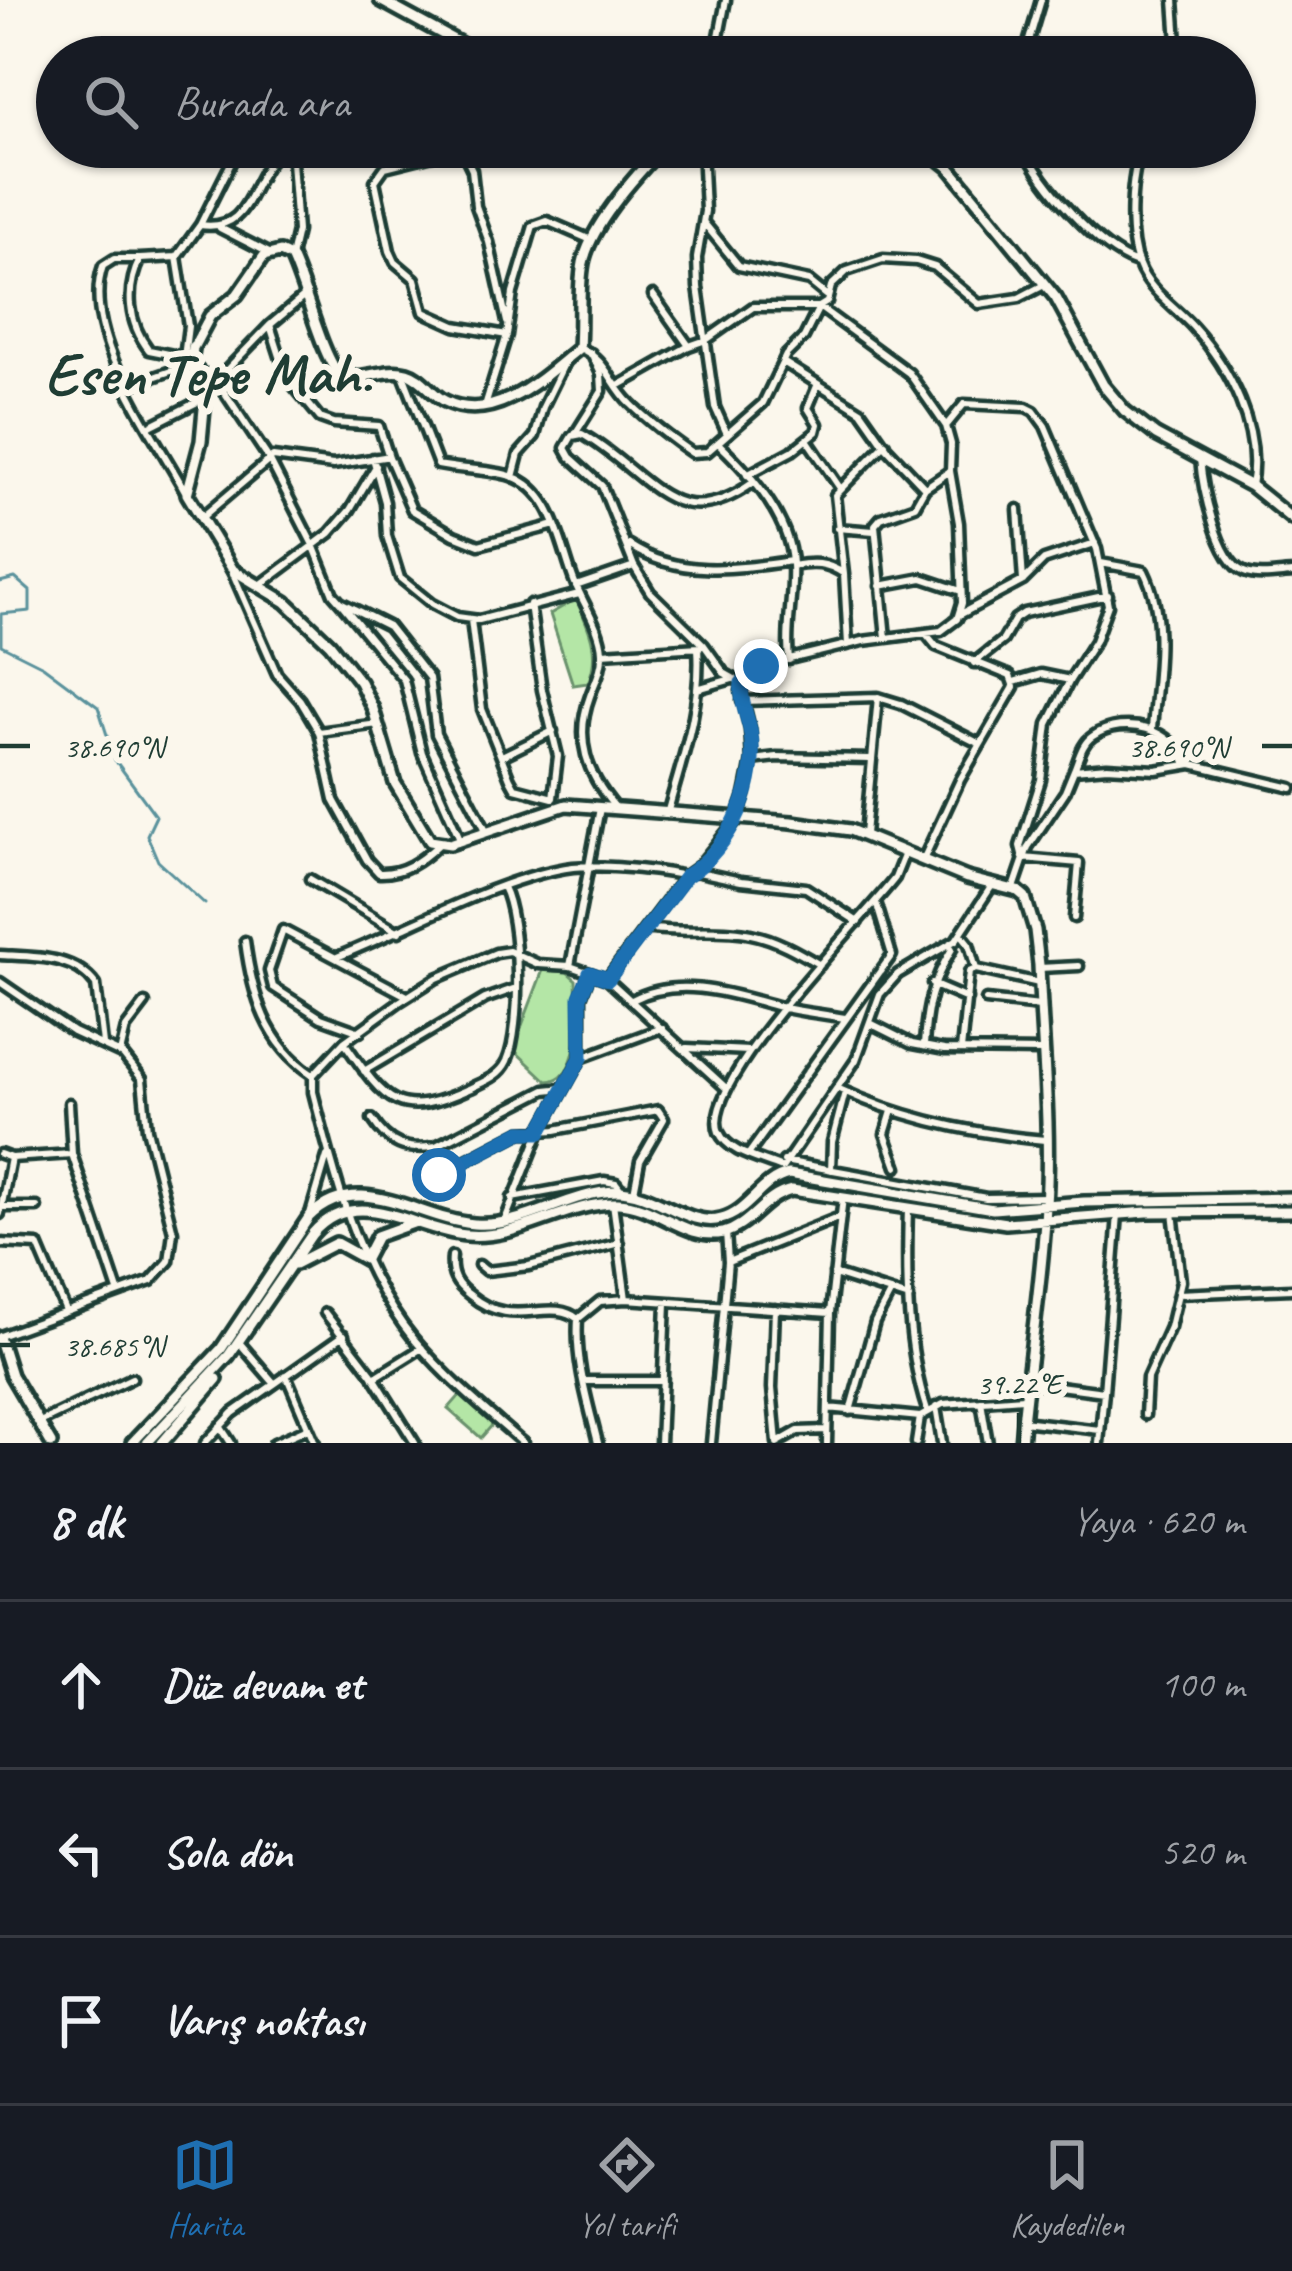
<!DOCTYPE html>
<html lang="tr">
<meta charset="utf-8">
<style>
:root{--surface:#171b24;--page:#242831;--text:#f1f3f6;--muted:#9ea1a6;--line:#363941;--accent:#1f6fb2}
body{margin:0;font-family:Caveat,sans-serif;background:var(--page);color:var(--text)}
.stop{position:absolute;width:36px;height:36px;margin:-27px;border:9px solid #1f6fb2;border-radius:50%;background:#fff}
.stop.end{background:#1f6fb2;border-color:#fff;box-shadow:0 3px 12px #0008}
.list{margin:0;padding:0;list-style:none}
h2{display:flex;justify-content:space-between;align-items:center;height:156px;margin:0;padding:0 48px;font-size:51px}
h2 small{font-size:39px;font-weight:400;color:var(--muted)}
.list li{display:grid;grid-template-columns:78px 1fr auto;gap:36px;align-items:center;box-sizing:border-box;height:168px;padding:0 48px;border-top:3px solid var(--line)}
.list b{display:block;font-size:45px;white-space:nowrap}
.list em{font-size:39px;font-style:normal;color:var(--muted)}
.icon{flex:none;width:66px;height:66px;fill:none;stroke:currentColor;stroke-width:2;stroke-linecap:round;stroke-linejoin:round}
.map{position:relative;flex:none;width:1292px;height:1443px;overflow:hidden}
.search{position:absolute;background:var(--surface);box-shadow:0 3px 9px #0004;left:36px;right:36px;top:36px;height:132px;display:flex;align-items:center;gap:30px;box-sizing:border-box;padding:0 42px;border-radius:66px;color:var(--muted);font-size:45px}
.sheet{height:660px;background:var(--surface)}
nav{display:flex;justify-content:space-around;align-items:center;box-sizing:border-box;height:168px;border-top:3px solid var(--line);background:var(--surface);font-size:33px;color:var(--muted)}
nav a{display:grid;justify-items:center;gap:6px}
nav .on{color:var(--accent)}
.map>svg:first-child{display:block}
.green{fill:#b4e6a6;stroke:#6a926d;stroke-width:3}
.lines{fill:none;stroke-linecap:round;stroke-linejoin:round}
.stream{stroke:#5a929c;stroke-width:3}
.street-casing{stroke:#1f3d34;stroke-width:15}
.secondary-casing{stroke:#1f3d34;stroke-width:18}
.street{stroke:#fbf7ec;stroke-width:6}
.secondary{stroke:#fbf7ec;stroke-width:9}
.route{stroke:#1f6fb2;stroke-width:15}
.ticks{fill:none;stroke:#1f3d34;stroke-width:4.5}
.labels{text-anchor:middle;stroke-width:12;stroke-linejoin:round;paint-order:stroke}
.district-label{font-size:60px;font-weight:bold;fill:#1f3d34;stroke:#fbf7ec}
.ticks-label{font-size:30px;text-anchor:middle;fill:#1f3d34;stroke:#fbf7ec;stroke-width:12;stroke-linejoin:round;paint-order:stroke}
</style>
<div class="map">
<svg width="1292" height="1443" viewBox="0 0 1292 1443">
<rect width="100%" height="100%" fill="#fbf7ec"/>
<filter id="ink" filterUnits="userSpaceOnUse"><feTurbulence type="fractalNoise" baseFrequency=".00833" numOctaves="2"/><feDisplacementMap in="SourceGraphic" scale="24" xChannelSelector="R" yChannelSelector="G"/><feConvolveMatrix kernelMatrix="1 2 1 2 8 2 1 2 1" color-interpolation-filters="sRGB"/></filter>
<g filter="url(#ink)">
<!-- green -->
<path class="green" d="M576,599C589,628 601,652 588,683L573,685L550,614Z
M543,970L567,972L576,980C577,1008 584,1080 547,1081L513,1049Z
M462,1393L495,1422L481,1438L448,1409Z"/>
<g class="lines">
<!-- stream -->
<path class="stream" d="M0,582L15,578L30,591V611L1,614V645L43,666L98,707L115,760L156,816L147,835L158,861L205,904"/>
<!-- street casing -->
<g class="street-casing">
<path id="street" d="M1174,0L1178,57
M715,57L726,0
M1024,57L1041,0
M283,147C247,178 254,233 200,225L177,257L140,259C125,289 128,323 149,350L184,357L225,393L269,459L314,547L333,594L340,602L388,626L429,678L436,734L486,830
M291,147L297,231L291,257
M461,147L472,170L476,206L489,242L507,322
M702,147L705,211L697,258L698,287L715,407L727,434
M1024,147C1041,184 1098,250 1137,263
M1142,147C1130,176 1127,235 1139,265C1148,290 1176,308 1193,327C1230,368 1262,430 1251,486
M461,148L385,167L375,181L390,251L395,262L415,279L424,312L455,326L507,335L513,293L533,226L547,221L591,240
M704,223L739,266L809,281L826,295
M200,225L239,147
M220,228L269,253
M177,257L188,326L184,357
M140,259H114L103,266C79,333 154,433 185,491
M270,325L287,378L320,418L334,423L379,426L389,457
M579,348C607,359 610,384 631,404C646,419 674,441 692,453L707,452L763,403L786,355L804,337L819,307L827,302L831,286L847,271L883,259L916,261L935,267L979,304L1019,298L1044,285
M783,362L861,411L887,448L925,488
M402,372L438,465C461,470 489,469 511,476C555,491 560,546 575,583C584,605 601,629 602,652C603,668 595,682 590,696C574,739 587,774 615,807
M214,383L270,325L307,294
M128,386L191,364
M618,386L687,347
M485,406L507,335
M150,426L205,398
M946,426L964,404L1026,407L1034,411L1045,426L1097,549L1108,605L1095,641L1070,680L1048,724L1041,780L1020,846L1023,858L1079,863L1074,918
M575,434L602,391L601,374L591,353
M808,441L840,488
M718,443C750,473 790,518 792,564C794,597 785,627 789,660
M373,458L385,502L387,536L400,578L432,604L457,617L479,620L579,594
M1200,458C1202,486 1217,561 1244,572C1258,578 1277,574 1292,573
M747,475L792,451L816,432L818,424L808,408L817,386
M513,477L519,454L535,436L543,407L565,362
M1018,509L1023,581
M201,518L273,457L333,465L384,457H389L412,510L454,535L479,545L555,525
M837,528L874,531
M629,545C678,578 735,569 791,561
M1101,563L1144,571C1168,620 1156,676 1152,729
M792,566C813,562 827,562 844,574L848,645
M231,569L277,674L300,700L319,732L334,800L367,860L379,873C403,874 421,861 438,845
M844,574L835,495L885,444
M259,586L330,533L350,510L376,466
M576,586L634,566
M880,586L922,578L961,591
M340,602L404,680L422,753L461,841
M961,614L1023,581L1044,560L1095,543
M471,620L482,709L510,779L515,788L553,798L558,756L542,690L530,604
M886,638L875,525L881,518L915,506L925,488L950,471
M602,653L700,647
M974,663L1003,640L1015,619L1024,613L1108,595
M1014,682L1041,674L1070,680
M742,683L724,673L704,645L650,592L634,566L602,486L570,457L565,448L572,436L582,434C650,473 674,540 754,482
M697,689L732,679
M742,701L878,697L901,704L980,744
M319,732L378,724
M502,756L553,731
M752,760L777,757L870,759
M1074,770C1079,758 1082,743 1093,736C1126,714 1173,730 1186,764
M600,808L570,966L607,979L726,1088
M667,814C682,760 702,705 698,648
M865,834L878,697
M905,853L895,878C863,920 698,1084 719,1132C729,1154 762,1159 782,1168L856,1060L880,994L898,974L956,940L993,884
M923,860L960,780L1014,687L1010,676L936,646L927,635
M694,871L741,881L806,888L858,922
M310,879L399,932
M1014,888L1028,847L1065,792L1074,770L1107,767L1156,770L1192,764L1292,788
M646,928C682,934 719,927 751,934C776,939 798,952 820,965
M961,934L969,944L976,969L1039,983
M245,941C252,995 266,1044 313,1075
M0,955C34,957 74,955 96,985L103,1044
M337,957C408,929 499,877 573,867C599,864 660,870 685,876
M1039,968L1079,966
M607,979L685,876L699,866L737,819L745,795L752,760L750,729L741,691L746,676L761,666L863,641L941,631L957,619L962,603L959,523L950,471L951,444L946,426L909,373L819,307H753L706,340L689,346L653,295
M0,982L73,1032L123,1055L142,1079L147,1129L173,1232L169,1261L151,1281L0,1336
M932,984L967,999
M632,1000C679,975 733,994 780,1007C801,1012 823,1014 845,1018
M986,1000L1040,1006
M870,1023L912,1044L944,1050L1042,1051
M360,1032L321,1018L273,987L269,971L283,930L407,996
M344,1042C387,1104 398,1121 471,1088C485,1081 500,1076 507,1061C522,1026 520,920 503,887
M924,1046C926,1007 932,982 952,949L949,944
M687,1048L749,1051
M961,1050L969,972L976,969
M120,1053L126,1028L145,1003
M581,1058L662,1028
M364,1071L485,999L516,988
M839,1089C904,1119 974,1134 1045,1140
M69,1103L72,1154L118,1291
M892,1111L885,1134L897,1167
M372,1119C388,1144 406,1152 436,1146L545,1090L564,1088
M0,1154L11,1158L0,1214
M748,1155L892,955L876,902
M11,1158L72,1154
M784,1161L986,1198L1047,1197
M831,1170L832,1142L845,1092
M438,1175L521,1132L555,1130L658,1110L664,1119L640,1161L634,1192
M512,1198L604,1181L616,1183L622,1191
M613,1203L626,1299
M2,1207H37
M908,1208C906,1275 906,1346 927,1410
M309,1217L327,1156
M505,1220L540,1132L581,1058V997L590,973
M0,1243L38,1245L66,1311
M452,1256C450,1275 456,1285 471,1296C513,1331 550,1296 578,1319
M728,1262L840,1217
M479,1265L486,1271L529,1266L619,1243
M834,1274L909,1298
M1178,1294L1292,1289
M775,1309L772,1388L777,1443L798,1431L827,1430
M325,1313L372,1374L415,1443
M238,1341L274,1383
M286,1375L315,1443
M374,1378L422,1348
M583,1381H663
M1029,1382L1104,1392L1118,1214
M981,1401L988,1443
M936,1407L942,1443
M828,1408L920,1417L943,1404L1023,1398
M850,1411L875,1322L891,1292
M1145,1415L1147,1378L1170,1327L1181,1281L1173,1212
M1022,1421L1100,1430
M38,1423L132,1378
M220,1426L231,1443
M205,1443L233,1413L344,1335
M274,1443L308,1428
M523,1443C482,1407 435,1369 403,1325C353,1256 334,1173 313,1092V1075L344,1042L399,1002L437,978L496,953L509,951L538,964L570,966
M598,1443C588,1402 575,1362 578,1319L600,1301L626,1299L830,1313
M660,1443L666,1303
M711,1443L728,1262L726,1232
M827,1443L830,1313L843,1197
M916,1443L920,1417
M1099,1443L1104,1392"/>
</g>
<!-- secondary casing -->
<g class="secondary-casing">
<path id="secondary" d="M380,0L463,45L496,57
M663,147C636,175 591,225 583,263C578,290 581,320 579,348C545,376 494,426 445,401C431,394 422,377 407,373C386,367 363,381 341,376C323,361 305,285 291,257L280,252L264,256L237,295L210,316L193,348L191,364L205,398L201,441L187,494L233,570L286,602L330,644L360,682L373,709L395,783L430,841L450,844L566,805L792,822L850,830L967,878L1018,891L1025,897L1035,930L1039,965C1042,1044 1051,1126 1046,1205C1042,1285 1028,1363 1021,1443
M924,147L949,167L1056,298L1103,385L1125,411L1156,435L1251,486L1292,519
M295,1264L336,1243L365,1259L377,1236L413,1223
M0,1340L11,1375L51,1443
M132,1443L221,1349L309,1217C358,1168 417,1219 474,1224C525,1228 567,1192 617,1191C654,1191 689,1228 721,1219C750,1212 760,1180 789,1174L993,1209L1084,1202L1292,1198
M147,1443L229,1355L312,1234C356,1182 412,1230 466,1235C521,1240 565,1202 618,1203C655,1204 687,1241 723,1233C751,1226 763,1196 792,1190L1006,1223L1147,1212L1292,1211
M162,1443L217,1379"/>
</g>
<!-- street -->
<use href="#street" class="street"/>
<!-- secondary -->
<use href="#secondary" class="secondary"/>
</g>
</g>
<g class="lines" filter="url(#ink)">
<!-- route -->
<path class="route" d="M439,1175L521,1132H540L581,1058L580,997L590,973L608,979L686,876C731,849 761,781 750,729C746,713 740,700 742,683L761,666"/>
</g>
<!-- ticks -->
<path class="ticks" d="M0,746H30M1262,746H1292M0,1345H30M1019,1413V1443"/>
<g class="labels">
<!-- district labels -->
<g class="district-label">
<text x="208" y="394">Esen Tepe Mah.</text>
</g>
</g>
<g class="ticks-label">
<text x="114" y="757">38.690°N</text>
<text x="1178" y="757">38.690°N</text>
<text x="114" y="1356">38.685°N</text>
<text x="1019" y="1394">39.22°E</text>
</g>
</svg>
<div class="stop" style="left:439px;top:1175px"></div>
<div class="stop end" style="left:761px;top:666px"></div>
<div class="search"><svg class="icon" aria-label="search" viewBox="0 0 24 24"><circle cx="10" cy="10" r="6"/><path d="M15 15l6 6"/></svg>Burada ara</div>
</div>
<section class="sheet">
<h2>8 dk<small>Yaya · 620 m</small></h2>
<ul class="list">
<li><svg class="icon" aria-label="ahead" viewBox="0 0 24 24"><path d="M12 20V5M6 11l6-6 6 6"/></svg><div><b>Düz devam et</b></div><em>100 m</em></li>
<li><svg class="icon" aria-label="left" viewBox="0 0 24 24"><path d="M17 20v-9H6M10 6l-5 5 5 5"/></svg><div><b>Sola dön</b></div><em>520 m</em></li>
<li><svg class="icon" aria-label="arrive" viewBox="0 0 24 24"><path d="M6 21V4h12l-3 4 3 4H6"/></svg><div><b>Varış noktası</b></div></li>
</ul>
</section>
<nav>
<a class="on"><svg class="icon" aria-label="map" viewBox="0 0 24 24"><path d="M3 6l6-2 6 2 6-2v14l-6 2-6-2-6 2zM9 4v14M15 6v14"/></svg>Harita</a>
<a><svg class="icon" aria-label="directions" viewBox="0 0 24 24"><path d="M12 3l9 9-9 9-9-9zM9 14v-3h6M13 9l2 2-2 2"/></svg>Yol tarifi</a>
<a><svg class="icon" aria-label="saved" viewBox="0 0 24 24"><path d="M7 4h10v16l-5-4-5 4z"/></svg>Kaydedilen</a>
</nav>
